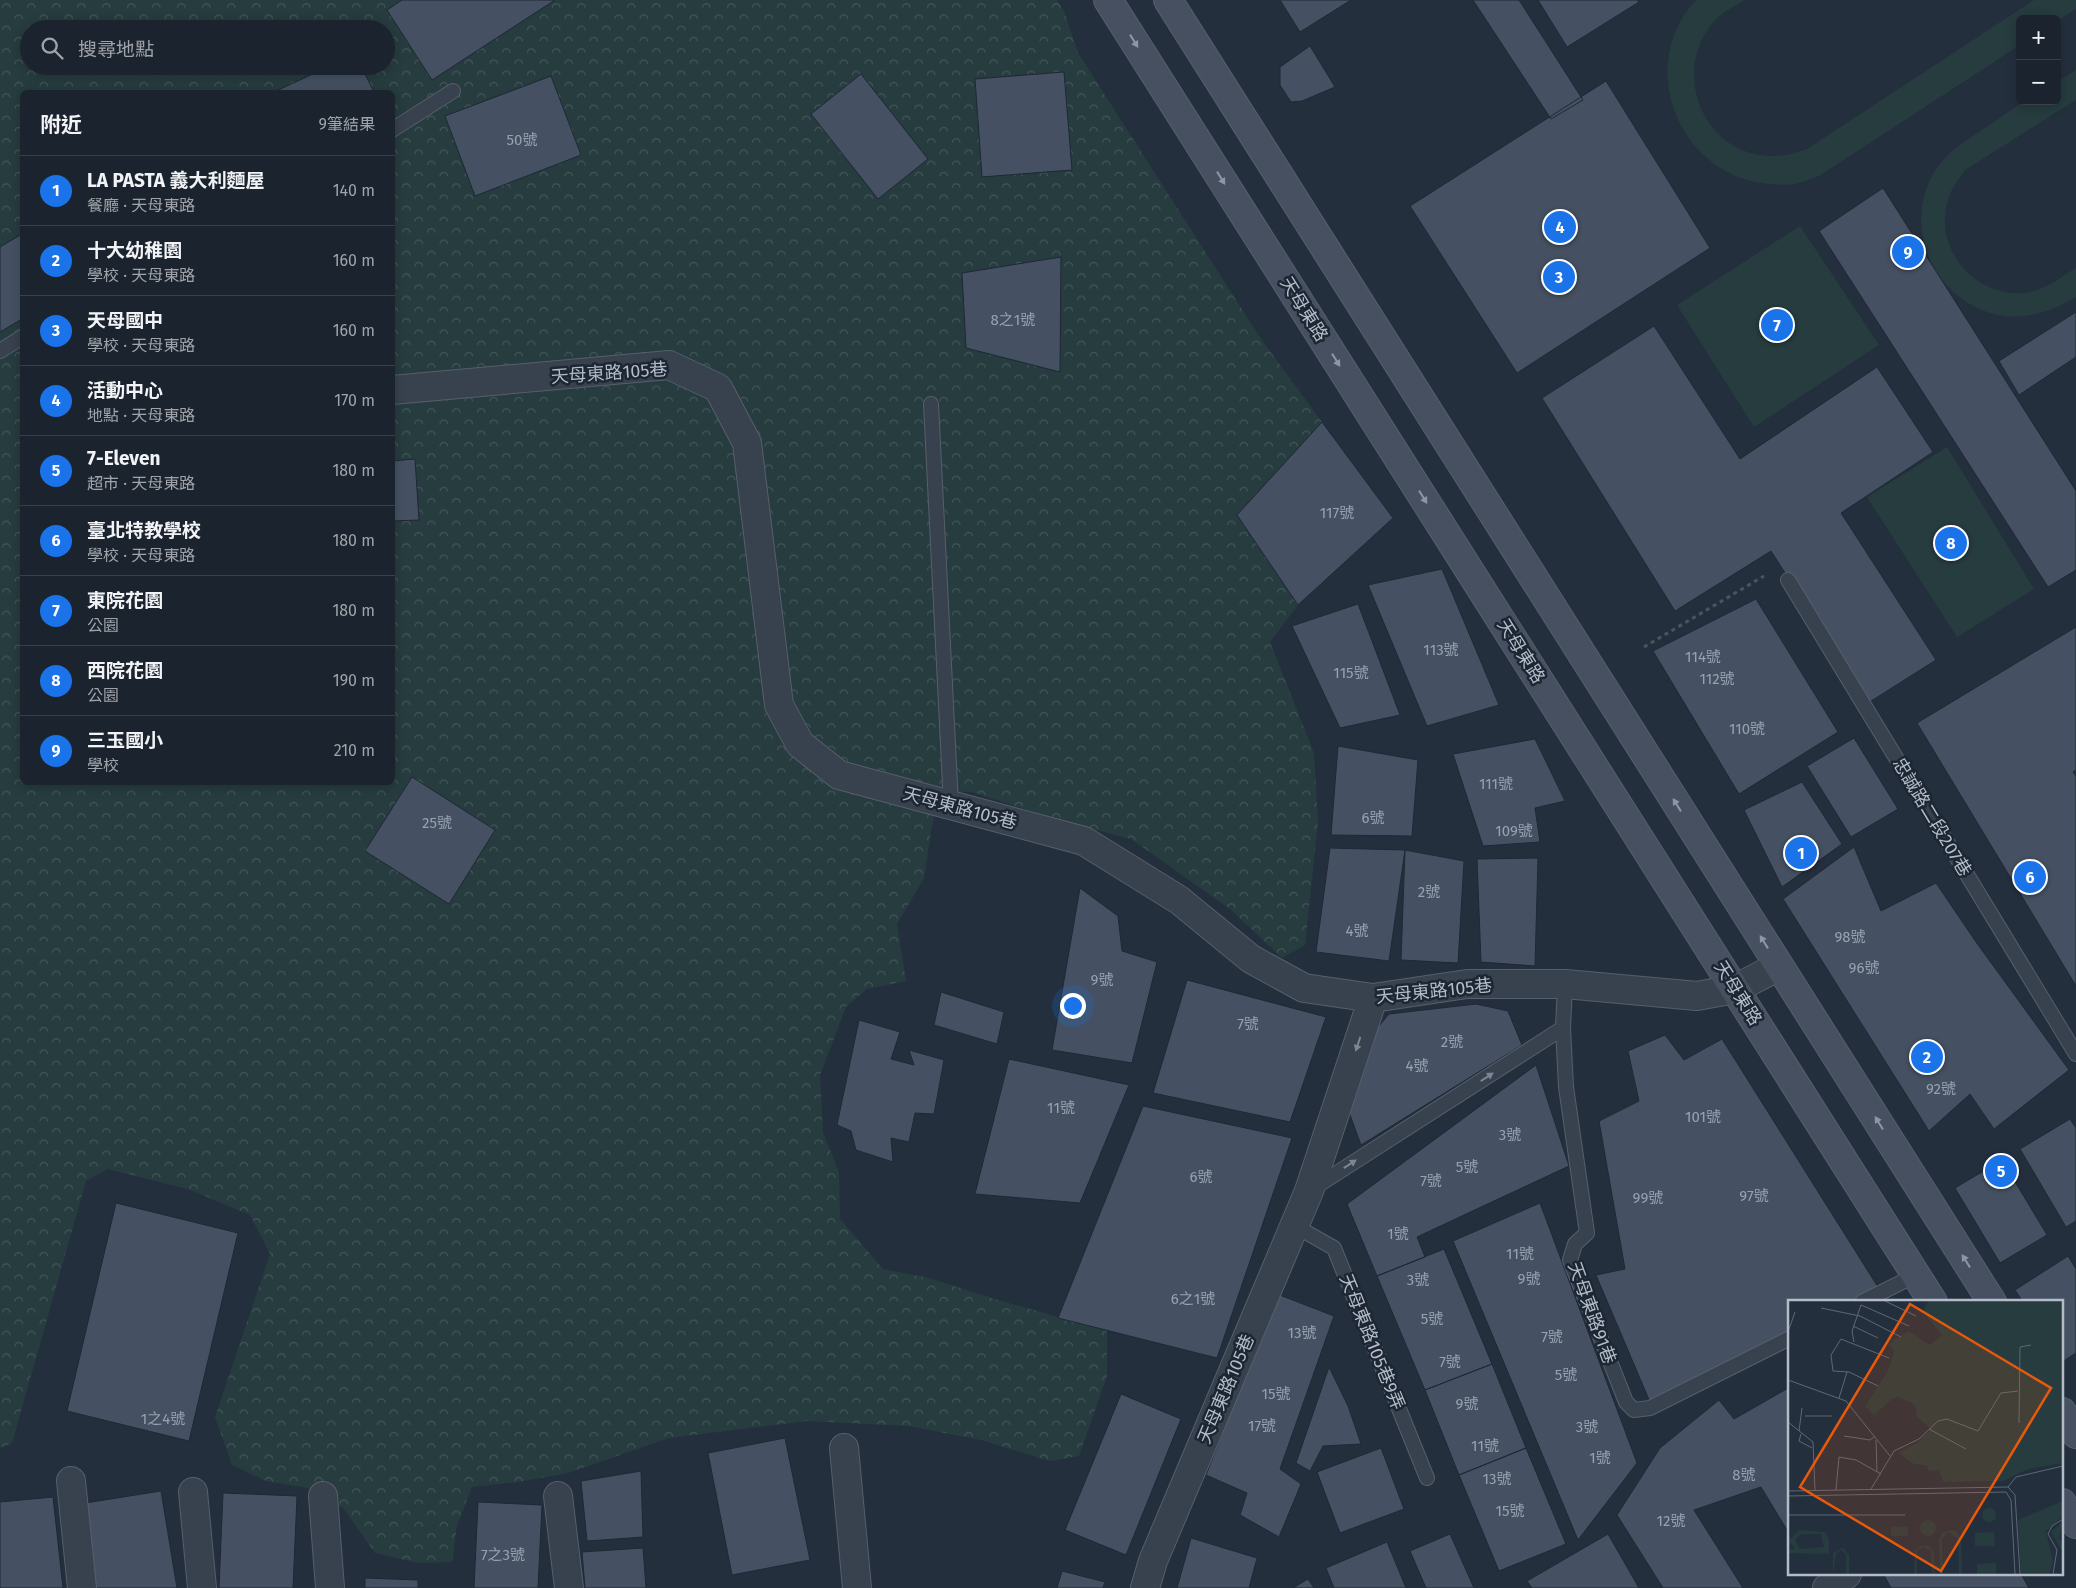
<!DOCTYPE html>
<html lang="zh-TW">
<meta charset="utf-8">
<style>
:root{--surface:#1b232e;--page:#242b36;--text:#f1f3f6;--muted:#a0a4aa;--line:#39404a;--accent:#1a73e8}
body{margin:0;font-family:"Fira Sans","Noto Sans TC",sans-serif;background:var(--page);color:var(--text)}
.controls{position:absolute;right:15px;top:15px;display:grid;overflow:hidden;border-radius:8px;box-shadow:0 2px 12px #0003}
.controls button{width:45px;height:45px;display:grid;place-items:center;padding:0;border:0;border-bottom:1px solid var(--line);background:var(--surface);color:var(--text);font:25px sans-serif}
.you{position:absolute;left:1072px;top:1005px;width:18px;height:18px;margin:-12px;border:4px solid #fff;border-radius:50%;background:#1a73e8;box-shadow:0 0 0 8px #1a73e833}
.badge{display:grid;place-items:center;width:32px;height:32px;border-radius:50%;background:var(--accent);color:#fff;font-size:16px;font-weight:700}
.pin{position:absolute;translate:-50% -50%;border:2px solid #fff;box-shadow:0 1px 5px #0006}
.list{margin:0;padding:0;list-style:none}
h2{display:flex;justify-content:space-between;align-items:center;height:65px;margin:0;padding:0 20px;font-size:21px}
h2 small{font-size:16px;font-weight:400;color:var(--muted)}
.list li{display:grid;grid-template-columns:32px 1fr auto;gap:15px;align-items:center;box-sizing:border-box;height:70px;padding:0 20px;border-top:1px solid var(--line)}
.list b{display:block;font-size:19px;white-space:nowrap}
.list p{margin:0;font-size:16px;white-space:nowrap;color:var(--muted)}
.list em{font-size:16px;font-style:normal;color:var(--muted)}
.icon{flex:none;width:28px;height:28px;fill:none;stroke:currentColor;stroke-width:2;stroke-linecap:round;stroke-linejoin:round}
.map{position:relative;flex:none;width:2076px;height:1588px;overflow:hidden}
.search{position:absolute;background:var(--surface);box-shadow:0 2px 12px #0003;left:20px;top:20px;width:375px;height:55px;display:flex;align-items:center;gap:12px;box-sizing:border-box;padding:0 18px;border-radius:28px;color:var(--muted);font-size:19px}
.panel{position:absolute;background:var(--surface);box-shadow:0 2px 12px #0003;left:20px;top:90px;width:375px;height:695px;border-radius:8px}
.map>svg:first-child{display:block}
.forest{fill:url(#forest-crowns);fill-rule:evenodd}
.garden{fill:#263c3f}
.building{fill:#455162;stroke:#1f2835}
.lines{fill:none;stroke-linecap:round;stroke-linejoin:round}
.lane-casing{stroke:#565f6c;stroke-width:16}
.street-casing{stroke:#565f6c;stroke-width:30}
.secondary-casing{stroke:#565f6c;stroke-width:30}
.path{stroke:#44595c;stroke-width:3;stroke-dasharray:4 4;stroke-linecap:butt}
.lane{stroke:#38414e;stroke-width:14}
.street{stroke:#38414e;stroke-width:28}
.secondary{stroke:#465061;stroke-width:28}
.oneway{fill:#8e96a5}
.oneway2{fill:#7c8592}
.labels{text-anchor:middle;stroke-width:5;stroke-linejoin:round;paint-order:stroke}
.number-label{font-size:15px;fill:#98a1af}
.street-label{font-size:18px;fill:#b4bcc9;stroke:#1d2633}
.inset-road{fill:none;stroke:#5e6776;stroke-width:1}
.view{fill:#e8590c;fill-opacity:0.15;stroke:#e8590c;stroke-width:2.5}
.inset-edge{fill:none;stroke:#b4bcc9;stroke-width:2.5}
</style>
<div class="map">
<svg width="2076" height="1588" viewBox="0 0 2076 1588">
<defs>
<pattern id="forest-crowns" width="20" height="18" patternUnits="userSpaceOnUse" patternTransform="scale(1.25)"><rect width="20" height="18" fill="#263c3f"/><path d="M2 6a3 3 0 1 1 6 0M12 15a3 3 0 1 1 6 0" fill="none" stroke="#435659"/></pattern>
</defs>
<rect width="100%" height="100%" fill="#242f3e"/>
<!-- forest -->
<path class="forest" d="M0,0H1057L1064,11L1078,53L1261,339L1322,422L1298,605L1270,642L1314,753L1318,823L1305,945L1282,958L1230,909L1131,839L1058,820L972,792L940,791L932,826L924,878L897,924L906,981L867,989L846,1007L820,1075L823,1133L839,1172L840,1219L883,1269L929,1278L998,1300L1107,1331V1376L1079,1456L1050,1461L981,1440L909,1426L807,1421L669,1438L568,1473L518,1482L472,1487L457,1525L452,1562L418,1563L375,1553L343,1508L308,1488L266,1481L232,1465L215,1417L270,1254L250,1215L188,1189L108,1169L86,1181L12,1443L0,1448ZM29,29H386V66H29ZM22,92H392V782H22Z"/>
<!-- garden -->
<path class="garden" d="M1696,0H1745C1736,6 1724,11 1716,19C1669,69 1702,156 1773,156C1785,156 1796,153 1807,149L2034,0H2076V9L2057,21V19H2020V45L1819,176C1811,178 1802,183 1794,184C1782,186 1768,184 1756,182C1674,165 1638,62 1696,0Z
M2076,70V100L1965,170C1959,179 1951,188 1948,200C1933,248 1974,297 2024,293C2044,291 2060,278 2076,268V297C2054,310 2030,319 2004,316C1940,307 1901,234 1932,176C1943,155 1962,143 1982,130C1992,124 2018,104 2027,101C2035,99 2048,101 2057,101V82Z
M1800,226L1879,345L1754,427L1677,305Z
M1947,447L2034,589L1957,637L1867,497Z"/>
<!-- building -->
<path class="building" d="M402,0H555L432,80L387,10Z
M1280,0H1351L1300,32Z
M1473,0H1519L1583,100L1551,119Z
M1538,0H1637L1639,2L1567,47Z
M1310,46L1335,87L1302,101L1291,102L1280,85V67Z
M330,66H361L374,92H274Z
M1064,72L1072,170L982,177L975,79Z
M861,74L928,159L878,199L811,114Z
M551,76L581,155L475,196L445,116Z
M1606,81L1710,248L1517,373L1410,206Z
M1883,188L2076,491V570L2048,587L1819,231Z
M22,234V319L0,332V247Z
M1061,257L1060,372L966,348L962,273Z
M2076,312V357L2019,395L1999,361Z
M1654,326L1740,459L1877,367L1933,452L1841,513L1936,660L1868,703L1771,551L1675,611L1542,398Z
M1322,422L1393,518L1298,605L1237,515Z
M415,459L419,520L392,521V461Z
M1442,569L1499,705L1427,726L1368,585Z
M1756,599L1838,732L1739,794L1653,651Z
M1358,604L1400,715L1340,728L1292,626Z
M2076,627V770L2073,772L2076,776V986L1917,723Z
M1854,738L1898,809L1851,837L1807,766Z
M1535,739L1565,801L1535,808L1540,842L1483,846L1453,754Z
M1338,746L1418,760L1412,836L1331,835Z
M412,777L495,830L449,904L365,851Z
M1802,782L1842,844L1782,887L1744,810Z
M1854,847L1881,911L1936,883L1976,942L2069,1070L1994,1129L1970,1094L1929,1131L1783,899Z
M1330,848L1405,850L1389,961L1316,952Z
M1405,850L1464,861L1458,963L1401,960Z
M1538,858L1535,966L1481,962L1477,859Z
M1080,888L1118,916L1122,951L1157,962L1132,1063L1052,1050Z
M1187,980L1326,1017L1290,1122L1153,1093Z
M941,992L1004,1012L997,1044L934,1025Z
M1476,1004L1508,1011L1522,1045L1361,1145L1346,1104L1364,1044L1389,1014Z
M859,1020L900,1032L891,1059L914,1065L909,1050L944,1060L934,1114L915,1113L909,1142L891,1138L893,1162L856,1150L851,1131L837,1125Z
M1665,1035L1684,1060L1722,1039L1878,1287L1850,1302H1790V1332L1650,1402L1596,1275L1625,1269L1599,1121L1639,1101L1628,1051Z
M1009,1059L1129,1085L1080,1203L975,1194Z
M1536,1065L1569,1166L1417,1237L1425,1257L1377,1276L1347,1204Z
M1143,1106L1292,1138L1217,1358L1058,1318Z
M2070,1119L2076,1128V1221L2066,1227L2020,1149Z
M2002,1160L2047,1235L2000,1263L1955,1188Z
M116,1203L238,1233L189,1441L67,1411Z
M1540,1203L1637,1463L1578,1540L1453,1241Z
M1444,1249L1492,1364L1425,1390L1377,1276Z
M2068,1256L2076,1269V1353L2062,1362V1302H2023L2015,1290Z
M1277,1294L1334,1316L1280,1469L1301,1484L1279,1537L1240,1515L1247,1493L1206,1475Z
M1492,1364L1526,1448L1459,1475L1425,1390Z
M1329,1367L1348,1406L1361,1444L1323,1446L1310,1471L1296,1463Z
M1790,1387V1535L1761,1487L1694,1510L1743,1588H1663L1617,1515L1660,1448L1719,1400L1734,1419Z
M1121,1394L1181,1419L1126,1555L1065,1530Z
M785,1438L810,1560L732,1575L708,1453Z
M1381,1448L1404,1509L1340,1533L1317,1472Z
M1526,1448L1566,1544L1499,1571L1459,1475Z
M641,1471L643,1537L587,1541L581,1481Z
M161,1491L177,1588H93L79,1504Z
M223,1493L297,1496L293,1588H219Z
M53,1497L63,1588H0V1502Z
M478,1502L542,1505L538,1588H474Z
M1450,1534L1474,1588H1426L1410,1551Z
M1608,1534L1639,1588H1532L1527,1581Z
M1191,1538L1257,1558L1249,1588H1177Z
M1387,1542L1406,1588H1334L1326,1568Z
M643,1548L646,1588H585L582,1552Z
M1062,1571L1105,1582L1103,1588H1057Z
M2021,1574L2029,1588H1891L1884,1575Z
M365,1578L418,1580V1588H365Z
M1308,1579L1314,1588H1293Z"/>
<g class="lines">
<!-- lane casing -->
<g class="lane-casing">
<path id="lane" d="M392,130L453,91
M0,351L22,337
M931,404L951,805
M1788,580L2076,1054
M1565,984L1563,1028L1566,1087L1587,1233L1575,1244L1570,1260L1626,1402L1634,1410L1650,1408L1790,1338
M1312,1189L1563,1028
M1295,1226L1334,1248L1427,1478
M1862,1302L1916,1275"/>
</g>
<!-- street casing -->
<g class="street-casing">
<path id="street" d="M392,390L669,365L718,388L747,443L779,705L800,744L839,775L1084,841L1179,900L1251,959L1304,988L1373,998L1467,984H1565L1697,996L1735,989L1779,966
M844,1448L857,1588
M71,1481L82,1588
M193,1492L202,1588
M323,1496L330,1588
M558,1496L569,1588
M1145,1588L1153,1561L1309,1191L1373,998
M1827,1588L1847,1574"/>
</g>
<!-- secondary casing -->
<g class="secondary-casing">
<path id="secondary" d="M1108,0L1933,1302
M1168,0L1992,1302
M2062,1412L2076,1434
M2062,1503L2076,1524"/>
</g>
<!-- path -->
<path class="path" d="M1644,647L1764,576"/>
<!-- lane -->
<use href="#lane" class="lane"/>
<!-- street -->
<use href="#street" class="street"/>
<!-- secondary -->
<use href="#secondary" class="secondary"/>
</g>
<!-- one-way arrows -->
<defs><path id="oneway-solid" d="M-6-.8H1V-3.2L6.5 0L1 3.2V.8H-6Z" transform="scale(1.25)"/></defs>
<g class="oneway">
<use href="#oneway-solid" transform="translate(1134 41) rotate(58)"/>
<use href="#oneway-solid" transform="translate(1221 178) rotate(58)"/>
<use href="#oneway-solid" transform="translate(1336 360) rotate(58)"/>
<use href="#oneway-solid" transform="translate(1423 497) rotate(58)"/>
<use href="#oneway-solid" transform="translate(1677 805) rotate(-122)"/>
<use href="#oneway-solid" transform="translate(1764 942) rotate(-122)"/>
<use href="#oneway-solid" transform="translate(1879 1123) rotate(-122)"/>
<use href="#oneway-solid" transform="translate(1966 1261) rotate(-122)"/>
</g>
<g class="oneway2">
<use href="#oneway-solid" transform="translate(1358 1044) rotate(108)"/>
<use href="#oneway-solid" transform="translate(1487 1077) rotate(-33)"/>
<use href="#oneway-solid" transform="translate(1350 1164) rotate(-33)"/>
</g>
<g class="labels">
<!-- number labels -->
<g class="number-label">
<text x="522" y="145">50號</text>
<text x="1013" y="325">8之1號</text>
<text x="1337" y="518">117號</text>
<text x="1441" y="655">113號</text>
<text x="1703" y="662">114號</text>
<text x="1351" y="678">115號</text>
<text x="1717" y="684">112號</text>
<text x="1747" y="734">110號</text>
<text x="1496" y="789">111號</text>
<text x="1373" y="823">6號</text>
<text x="437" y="828">25號</text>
<text x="1514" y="836">109號</text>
<text x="1429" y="897">2號</text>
<text x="1357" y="936">4號</text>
<text x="1850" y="942">98號</text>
<text x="1864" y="973">96號</text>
<text x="1102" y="985">9號</text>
<text x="1248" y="1029">7號</text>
<text x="1452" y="1047">2號</text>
<text x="1417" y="1071">4號</text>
<text x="1941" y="1094">92號</text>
<text x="1061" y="1113">11號</text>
<text x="1703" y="1122">101號</text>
<text x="1510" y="1140">3號</text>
<text x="1467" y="1172">5號</text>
<text x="1201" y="1182">6號</text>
<text x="1431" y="1186">7號</text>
<text x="1754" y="1201">97號</text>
<text x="1648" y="1203">99號</text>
<text x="1398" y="1239">1號</text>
<text x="1520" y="1259">11號</text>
<text x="1529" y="1284">9號</text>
<text x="1418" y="1285">3號</text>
<text x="1193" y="1304">6之1號</text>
<text x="1432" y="1324">5號</text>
<text x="1302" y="1338">13號</text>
<text x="1552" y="1342">7號</text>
<text x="1450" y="1367">7號</text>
<text x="1566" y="1380">5號</text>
<text x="1276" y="1399">15號</text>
<text x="1467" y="1409">9號</text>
<text x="163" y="1424">1之4號</text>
<text x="1262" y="1431">17號</text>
<text x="1587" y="1432">3號</text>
<text x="1485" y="1451">11號</text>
<text x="1600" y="1463">1號</text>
<text x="1744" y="1480">8號</text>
<text x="1497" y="1484">13號</text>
<text x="1510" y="1516">15號</text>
<text x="1671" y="1526">12號</text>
<text x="503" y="1560">7之3號</text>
</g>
<!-- street labels -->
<g class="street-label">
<text transform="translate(1304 309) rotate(58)" y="6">天母東路</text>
<text transform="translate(609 373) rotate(-4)" y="6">天母東路105巷</text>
<text transform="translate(1521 651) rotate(58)" y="6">天母東路</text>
<text transform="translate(960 808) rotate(15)" y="6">天母東路105巷</text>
<text transform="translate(1932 817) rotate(59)" y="6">忠誠路二段207巷</text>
<text transform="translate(1434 991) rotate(-6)" y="6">天母東路105巷</text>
<text transform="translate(1738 993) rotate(58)" y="6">天母東路</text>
<text transform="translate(1592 1313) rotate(70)" y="6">天母東路91巷</text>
<text transform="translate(1372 1342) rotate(68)" y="6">天母東路105巷9弄</text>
<text transform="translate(1226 1389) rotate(-67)" y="6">天母東路105巷</text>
</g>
</g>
<!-- overview -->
<g transform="translate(1788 1300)">
<rect width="275" height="275" fill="#242f3e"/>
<path d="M140,1H275V163L240,169L215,181L155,182L151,170L140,171L139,166L126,164L110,153L129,143L143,129L128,116L129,109L124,103L110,97L104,99L86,115L77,106L100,71L106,51L101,45L106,39L121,31L142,45L154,35L135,12ZM275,201V216L258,231L265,262L261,274H233L230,220ZM275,221L271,239L275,242V253L263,232Z" fill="#263c3f"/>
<path d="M194 215a7 7 0 1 1 14 0a7 7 0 1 1-14 0ZM132 228a8 8 0 1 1 16 0a8 8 0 1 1-16 0ZM103,227H120V236H103ZM11,230L37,232L41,239V254L0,253V249H7L3,243L0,248V232L3,239ZM12,234H33L36,247L12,249L7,240ZM161,230L168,231L173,239L174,274H171L170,239L161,232L154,238L155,274H152L151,239L154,233ZM206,232L207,246H187V233ZM140,245L146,253L147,274H144L143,251L135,247L129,251V274H126L127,250L132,246ZM55,248L61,255V274H58V254L53,250L48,254L45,274V253ZM208,263V274H189V264Z" fill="#263c3f" fill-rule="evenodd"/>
<path class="inset-road" d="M97,1L128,16M33,8L72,16L113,37M65,26L90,38M0,32L7,12M66,42L64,31L73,5L121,26M0,80L58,101L102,156M90,86L61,72L45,71L43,55L53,39L101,58M51,98L59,72M17,116H44M0,122L25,142L27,190M231,123L232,47L243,45M141,129L178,149M11,131L14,108M13,134L11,141L24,148M56,136L82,140L86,137M88,140L89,172M220,187L227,195L232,274M220,187L228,177L275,166M83,189L106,151L131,139L150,121L159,119L190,131L213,93L230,91M48,190L51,157L68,160L93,174M0,191L220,187M0,196L218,192L223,200L227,274M0,215H117M265,274L269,250L260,234L264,226L275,219"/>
<path class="view" d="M122,4L263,88L153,271L12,187Z"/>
<rect width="275" height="275" class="inset-edge"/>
</g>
</svg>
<div class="controls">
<button>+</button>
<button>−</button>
</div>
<div class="you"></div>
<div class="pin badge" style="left:1801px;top:853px">1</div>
<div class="pin badge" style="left:1927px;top:1057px">2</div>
<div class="pin badge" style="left:1559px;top:277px">3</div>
<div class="pin badge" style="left:1560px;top:227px">4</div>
<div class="pin badge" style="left:2001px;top:1171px">5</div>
<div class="pin badge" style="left:2030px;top:877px">6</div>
<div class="pin badge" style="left:1777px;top:325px">7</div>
<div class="pin badge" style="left:1951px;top:543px">8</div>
<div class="pin badge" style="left:1908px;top:252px">9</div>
<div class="search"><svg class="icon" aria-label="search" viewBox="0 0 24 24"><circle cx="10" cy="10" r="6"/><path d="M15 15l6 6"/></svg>搜尋地點</div>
<section class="panel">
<h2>附近<small>9筆結果</small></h2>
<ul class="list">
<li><span class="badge">1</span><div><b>LA PASTA 義大利麵屋</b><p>餐廳 · 天母東路</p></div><em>140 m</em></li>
<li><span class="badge">2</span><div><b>十大幼稚園</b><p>學校 · 天母東路</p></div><em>160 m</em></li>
<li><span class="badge">3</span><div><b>天母國中</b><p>學校 · 天母東路</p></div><em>160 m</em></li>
<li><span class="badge">4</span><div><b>活動中心</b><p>地點 · 天母東路</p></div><em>170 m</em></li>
<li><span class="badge">5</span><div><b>7-Eleven</b><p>超市 · 天母東路</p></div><em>180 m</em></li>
<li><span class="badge">6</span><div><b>臺北特教學校</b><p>學校 · 天母東路</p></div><em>180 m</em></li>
<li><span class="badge">7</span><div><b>東院花園</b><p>公園</p></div><em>180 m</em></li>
<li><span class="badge">8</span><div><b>西院花園</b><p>公園</p></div><em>190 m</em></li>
<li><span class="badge">9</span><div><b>三玉國小</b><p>學校</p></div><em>210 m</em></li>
</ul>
</section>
</div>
